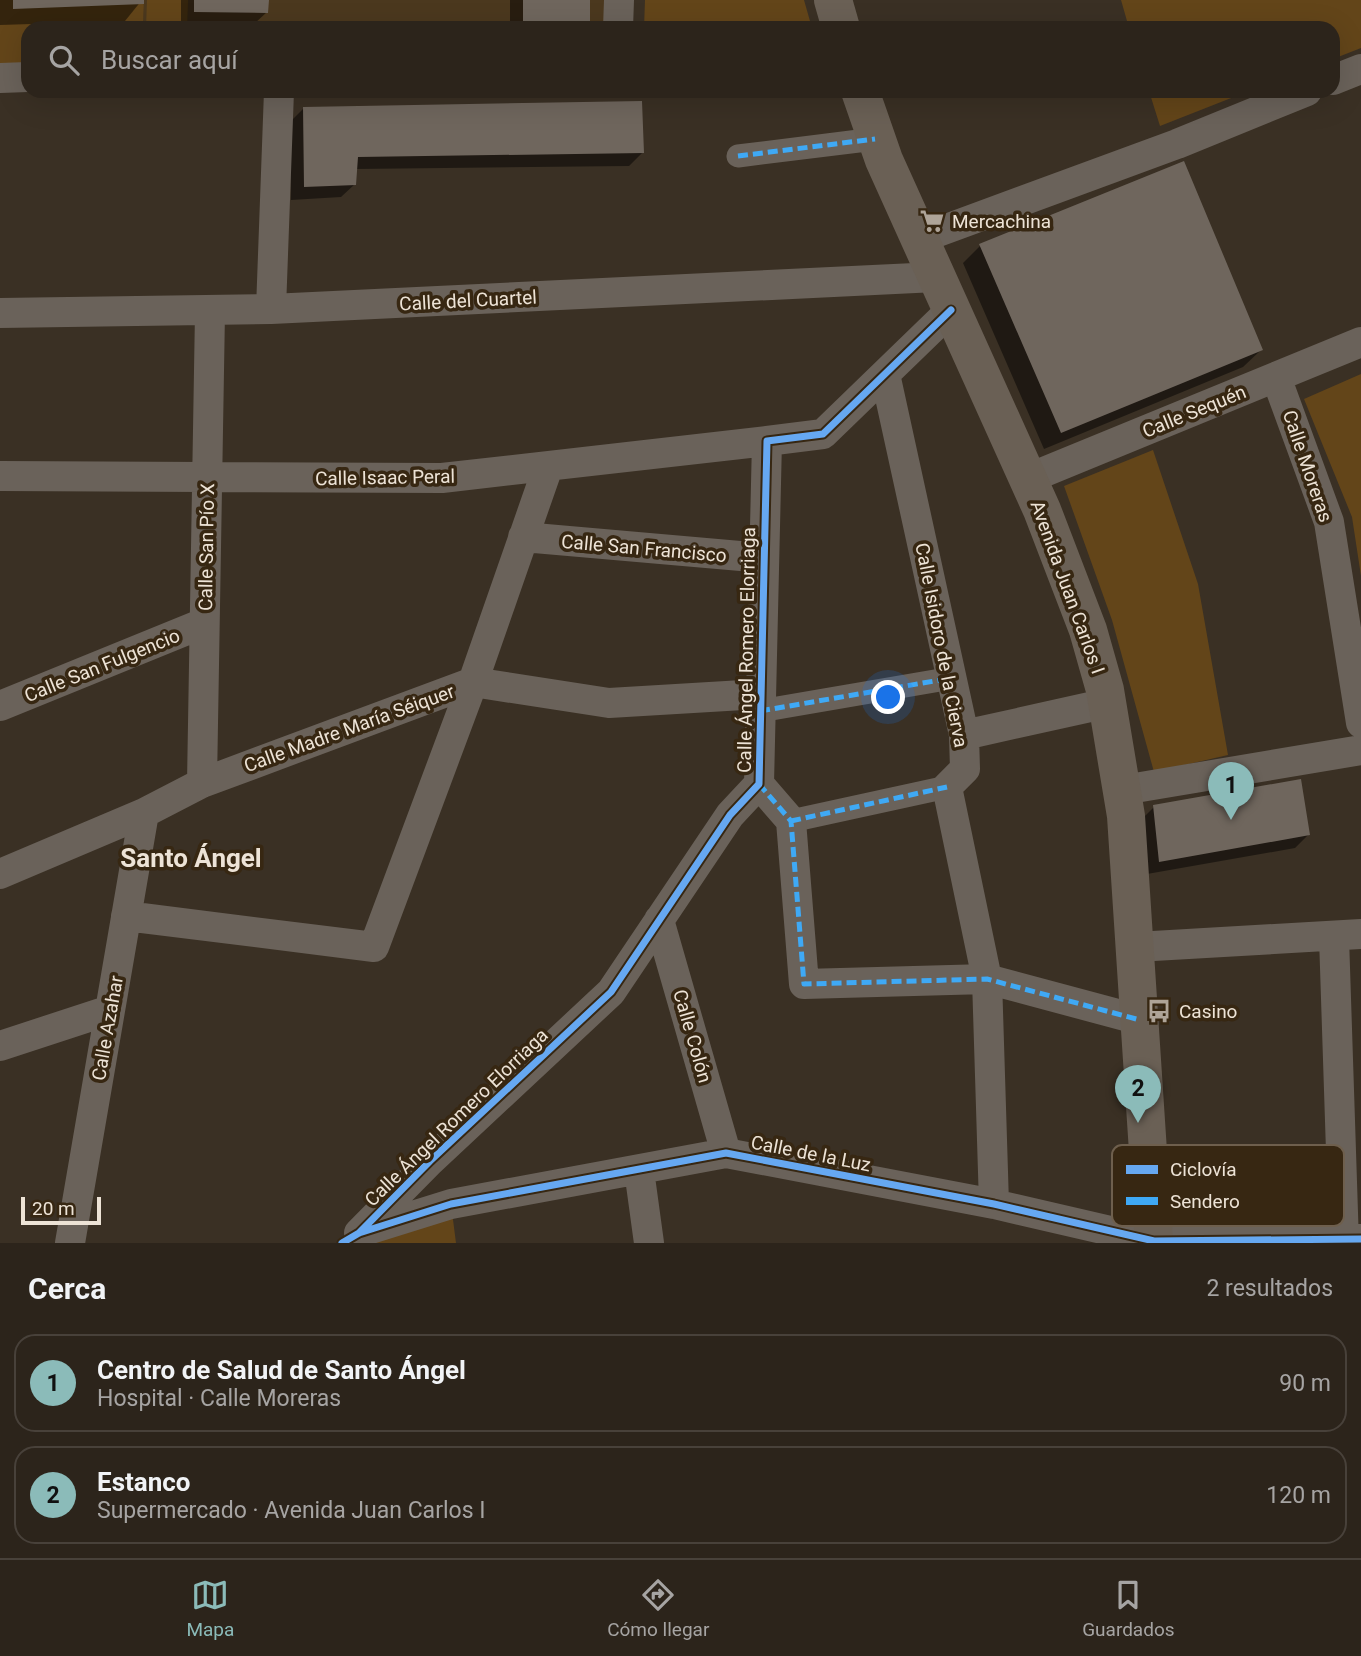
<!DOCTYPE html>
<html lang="es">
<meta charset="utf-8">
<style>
:root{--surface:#2c241b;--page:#342c24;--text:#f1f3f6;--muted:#a6a4a3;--line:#48413a;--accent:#8bbbb9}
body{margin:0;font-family:Roboto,sans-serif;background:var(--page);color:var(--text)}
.scale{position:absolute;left:21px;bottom:18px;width:80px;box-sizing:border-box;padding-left:7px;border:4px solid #ede3d6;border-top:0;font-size:19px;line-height:24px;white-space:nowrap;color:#ede3d6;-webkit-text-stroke:5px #372712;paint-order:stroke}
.you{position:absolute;left:889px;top:698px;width:24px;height:24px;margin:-18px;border:5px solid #fff;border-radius:50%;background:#1a73e8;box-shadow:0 0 0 10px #1a73e833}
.badge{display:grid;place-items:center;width:46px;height:46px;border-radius:50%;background:var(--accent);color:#111;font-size:23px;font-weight:700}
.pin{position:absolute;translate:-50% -58px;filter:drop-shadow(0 2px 4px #0008)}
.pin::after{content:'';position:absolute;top:37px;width:24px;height:21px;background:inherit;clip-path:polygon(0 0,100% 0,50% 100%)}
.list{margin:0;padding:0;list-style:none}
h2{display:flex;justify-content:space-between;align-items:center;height:91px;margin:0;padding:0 28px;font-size:30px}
h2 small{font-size:23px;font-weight:400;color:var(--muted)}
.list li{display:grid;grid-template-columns:46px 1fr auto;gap:21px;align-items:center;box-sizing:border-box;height:98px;margin:0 14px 14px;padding:0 14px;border:2px solid var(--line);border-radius:21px}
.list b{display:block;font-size:26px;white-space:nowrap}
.list p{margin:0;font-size:23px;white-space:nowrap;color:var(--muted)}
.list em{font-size:23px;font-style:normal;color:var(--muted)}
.icon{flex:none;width:38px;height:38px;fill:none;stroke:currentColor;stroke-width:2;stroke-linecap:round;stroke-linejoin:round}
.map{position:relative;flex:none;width:1361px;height:1243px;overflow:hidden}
.search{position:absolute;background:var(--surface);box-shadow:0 7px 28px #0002;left:21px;right:21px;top:21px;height:77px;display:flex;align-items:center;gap:18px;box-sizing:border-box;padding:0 24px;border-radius:21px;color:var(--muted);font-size:26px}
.sheet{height:315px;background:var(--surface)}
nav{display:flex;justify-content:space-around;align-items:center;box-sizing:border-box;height:98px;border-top:2px solid var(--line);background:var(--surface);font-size:19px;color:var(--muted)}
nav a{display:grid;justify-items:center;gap:4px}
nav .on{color:var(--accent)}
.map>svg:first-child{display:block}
.built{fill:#4b381e}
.green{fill:#634519}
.shadow{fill:#0007}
.building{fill:#6f665d}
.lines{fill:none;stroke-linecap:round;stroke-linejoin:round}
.pedestrian{stroke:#6a625a;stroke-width:23}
.minor{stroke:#6a625a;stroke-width:30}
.secondary{stroke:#6a6055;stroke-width:38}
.quiet{stroke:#3fa9f5;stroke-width:5;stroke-dasharray:10 5;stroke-linecap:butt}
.cycleway-casing{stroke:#372712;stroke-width:11}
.cycleway{stroke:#66a8f1;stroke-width:7}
.labels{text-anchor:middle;stroke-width:7;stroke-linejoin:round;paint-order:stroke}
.poi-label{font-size:19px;fill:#ede3d6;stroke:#372712;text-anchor:start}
.street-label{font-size:19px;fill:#ede3d6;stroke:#372712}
.district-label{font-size:26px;font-weight:bold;fill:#ede3d6;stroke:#372712}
.key{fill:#372712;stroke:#6e5f4d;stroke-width:2}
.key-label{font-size:19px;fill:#ede3d6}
</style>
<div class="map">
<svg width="1361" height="1243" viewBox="0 0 1361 1243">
<rect width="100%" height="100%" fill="#3a3024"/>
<!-- built -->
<path class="built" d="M144,0H608V28H143Z"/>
<!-- green -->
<path class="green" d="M0,0H144L143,28H28V77L0,71Z
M147,0H188L187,28H146Z
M645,0H804L812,28H644Z
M1121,0H1361V48L1333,59V28H1129Z
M1149,91H1249L1160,126Z
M1361,374V576L1352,517L1304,399Z
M1153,450L1198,584L1228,755L1154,772L1112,620L1064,486Z
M451,1204L456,1243H342L359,1233Z"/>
<!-- shadow -->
<path class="shadow" d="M0,0H142L125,21L0,25Z
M181,0H267V12L253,25H181Z
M510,0H588V28H510Z
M303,109L642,153L629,166L356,169L355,184L341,197L291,200L290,122Z
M980,246L1261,350L1243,367L1044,449L963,263Z
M1154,807L1308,835L1295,848L1147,874L1141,820Z"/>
<!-- building -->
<path class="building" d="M13,0H144V4L13,9Z
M194,0H269L268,13L194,12Z
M523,0H590V28H523Z
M642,101L644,153L358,157L356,185L304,187L303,107Z
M1184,161L1263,350L1061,433L979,244Z
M1301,779L1310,835L1159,862L1153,805Z"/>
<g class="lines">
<!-- pedestrian -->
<path class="pedestrian" d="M738,156L875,139
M760,711L952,678
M791,821L947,787"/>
<!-- minor -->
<path class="minor" d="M618,28L619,0
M0,78L28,77
M1333,80L1361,69
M919,239L1177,144L1307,91
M271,309L279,91
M0,313L271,309L936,277
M885,374L964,735L965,769L947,787L987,979L994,1204
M1276,377L1329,522L1361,723
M0,476L442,478L767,441
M1027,479L1361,342
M523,537L764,558
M0,706L204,623
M964,735L1108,703
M202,783L210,312
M759,784L791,821L804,984L987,979L1140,1020
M1123,790L1361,750
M0,874L144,813L202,783L473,682L609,703L760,694
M126,916L374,947L473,682L548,467
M659,920L726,1153
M1334,937L1344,1243
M1136,947L1361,934
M0,1046L110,1010
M639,1170L649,1243
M361,1232L451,1204L726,1153L994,1204L1154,1241L1361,1239
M359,1233L430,1161L611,992L730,815L759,784L767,441L823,434L951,310
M70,1243L144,813"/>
<!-- secondary -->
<path class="secondary" d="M833,0L841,28
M860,91L884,160L1042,510L1088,630L1105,690L1126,816L1154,1243"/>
<!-- quiet -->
<path class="quiet" d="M738,156L875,139
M760,711L952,678
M759,784L791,821L804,984L987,979L1140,1020
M791,821L947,787"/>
<!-- cycleway casing -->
<g class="cycleway-casing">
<path id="cycleway" d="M359,1233L430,1161L611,992L730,815L759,784L767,441L823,434L951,310
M342,1243L359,1233L451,1204L726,1153L994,1204L1154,1241L1361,1239"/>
</g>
<!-- cycleway -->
<use href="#cycleway" class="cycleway"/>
</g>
<!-- icons -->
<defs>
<g id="supermarket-bare" transform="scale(1.89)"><path d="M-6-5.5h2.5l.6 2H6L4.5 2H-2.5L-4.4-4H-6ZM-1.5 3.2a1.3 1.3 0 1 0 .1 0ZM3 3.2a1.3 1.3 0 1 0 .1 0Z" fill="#aea498" stroke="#372712" stroke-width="2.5" paint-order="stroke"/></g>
<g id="bus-bare" transform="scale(1.89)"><path d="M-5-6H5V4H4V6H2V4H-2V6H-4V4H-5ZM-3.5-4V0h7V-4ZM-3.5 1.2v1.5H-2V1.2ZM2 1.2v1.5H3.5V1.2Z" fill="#aea498" stroke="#372712" stroke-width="2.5" paint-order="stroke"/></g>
</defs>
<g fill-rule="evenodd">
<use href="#supermarket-bare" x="932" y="221"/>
<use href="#bus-bare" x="1159" y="1011"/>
</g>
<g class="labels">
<!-- poi labels -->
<g class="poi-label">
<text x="952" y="228">Mercachina</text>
<text x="1179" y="1018">Casino</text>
</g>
<!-- street labels -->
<g class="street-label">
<text transform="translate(468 300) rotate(-3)" y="7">Calle del Cuartel</text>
<text transform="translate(1194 411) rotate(-22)" y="7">Calle Sequén</text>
<text transform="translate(1308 466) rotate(71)" y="7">Calle Moreras</text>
<text transform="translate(385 477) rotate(-1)" y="7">Calle Isaac Peral</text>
<text transform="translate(206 547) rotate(-89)" y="7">Calle San Pío X</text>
<text transform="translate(644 548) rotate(5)" y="7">Calle San Francisco</text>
<text transform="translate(1068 587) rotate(70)" y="7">Avenida Juan Carlos I</text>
<text transform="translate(942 645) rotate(79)" y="7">Calle Isidoro de la Cierva</text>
<text transform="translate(746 650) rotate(-89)" y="7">Calle Ángel Romero Elorriaga</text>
<text transform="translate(102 665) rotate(-22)" y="7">Calle San Fulgencio</text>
<text transform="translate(349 728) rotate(-20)" y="7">Calle Madre María Séiquer</text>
<text transform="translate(107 1028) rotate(-80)" y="7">Calle Azahar</text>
<text transform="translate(693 1036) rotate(74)" y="7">Calle Colón</text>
<text transform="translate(456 1117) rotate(-44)" y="7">Calle Ángel Romero Elorriaga</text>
<text transform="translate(811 1153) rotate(11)" y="7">Calle de la Luz</text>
</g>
<!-- district labels -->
<g class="district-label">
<text x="191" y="867">Santo Ángel</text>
</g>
</g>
<!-- legend -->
<rect x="1112" y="1145" width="232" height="81" rx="10" class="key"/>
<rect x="1126" y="1165" width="32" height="9" fill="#66a8f1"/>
<rect x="1126" y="1197" width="32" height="8" fill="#3fa9f5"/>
<g class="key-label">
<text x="1170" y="1176">Ciclovía</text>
<text x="1170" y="1208">Sendero</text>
</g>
</svg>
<div class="scale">20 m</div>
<div class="you"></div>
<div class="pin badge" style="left:1231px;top:820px">1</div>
<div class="pin badge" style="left:1138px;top:1123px">2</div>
<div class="search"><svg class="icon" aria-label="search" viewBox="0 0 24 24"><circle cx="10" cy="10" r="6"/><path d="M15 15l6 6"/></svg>Buscar aquí</div>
</div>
<section class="sheet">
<h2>Cerca<small>2 resultados</small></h2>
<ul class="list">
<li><span class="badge">1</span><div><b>Centro de Salud de Santo Ángel</b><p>Hospital · Calle Moreras</p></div><em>90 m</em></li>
<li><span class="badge">2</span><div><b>Estanco</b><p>Supermercado · Avenida Juan Carlos I</p></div><em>120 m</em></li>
</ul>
</section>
<nav>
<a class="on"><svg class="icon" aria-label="map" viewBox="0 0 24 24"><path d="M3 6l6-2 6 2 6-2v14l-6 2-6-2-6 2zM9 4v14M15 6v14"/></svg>Mapa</a>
<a><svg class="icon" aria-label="directions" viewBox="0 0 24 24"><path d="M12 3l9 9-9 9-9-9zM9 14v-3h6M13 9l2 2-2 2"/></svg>Cómo llegar</a>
<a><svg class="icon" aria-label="saved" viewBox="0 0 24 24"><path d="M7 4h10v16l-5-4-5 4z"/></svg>Guardados</a>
</nav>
